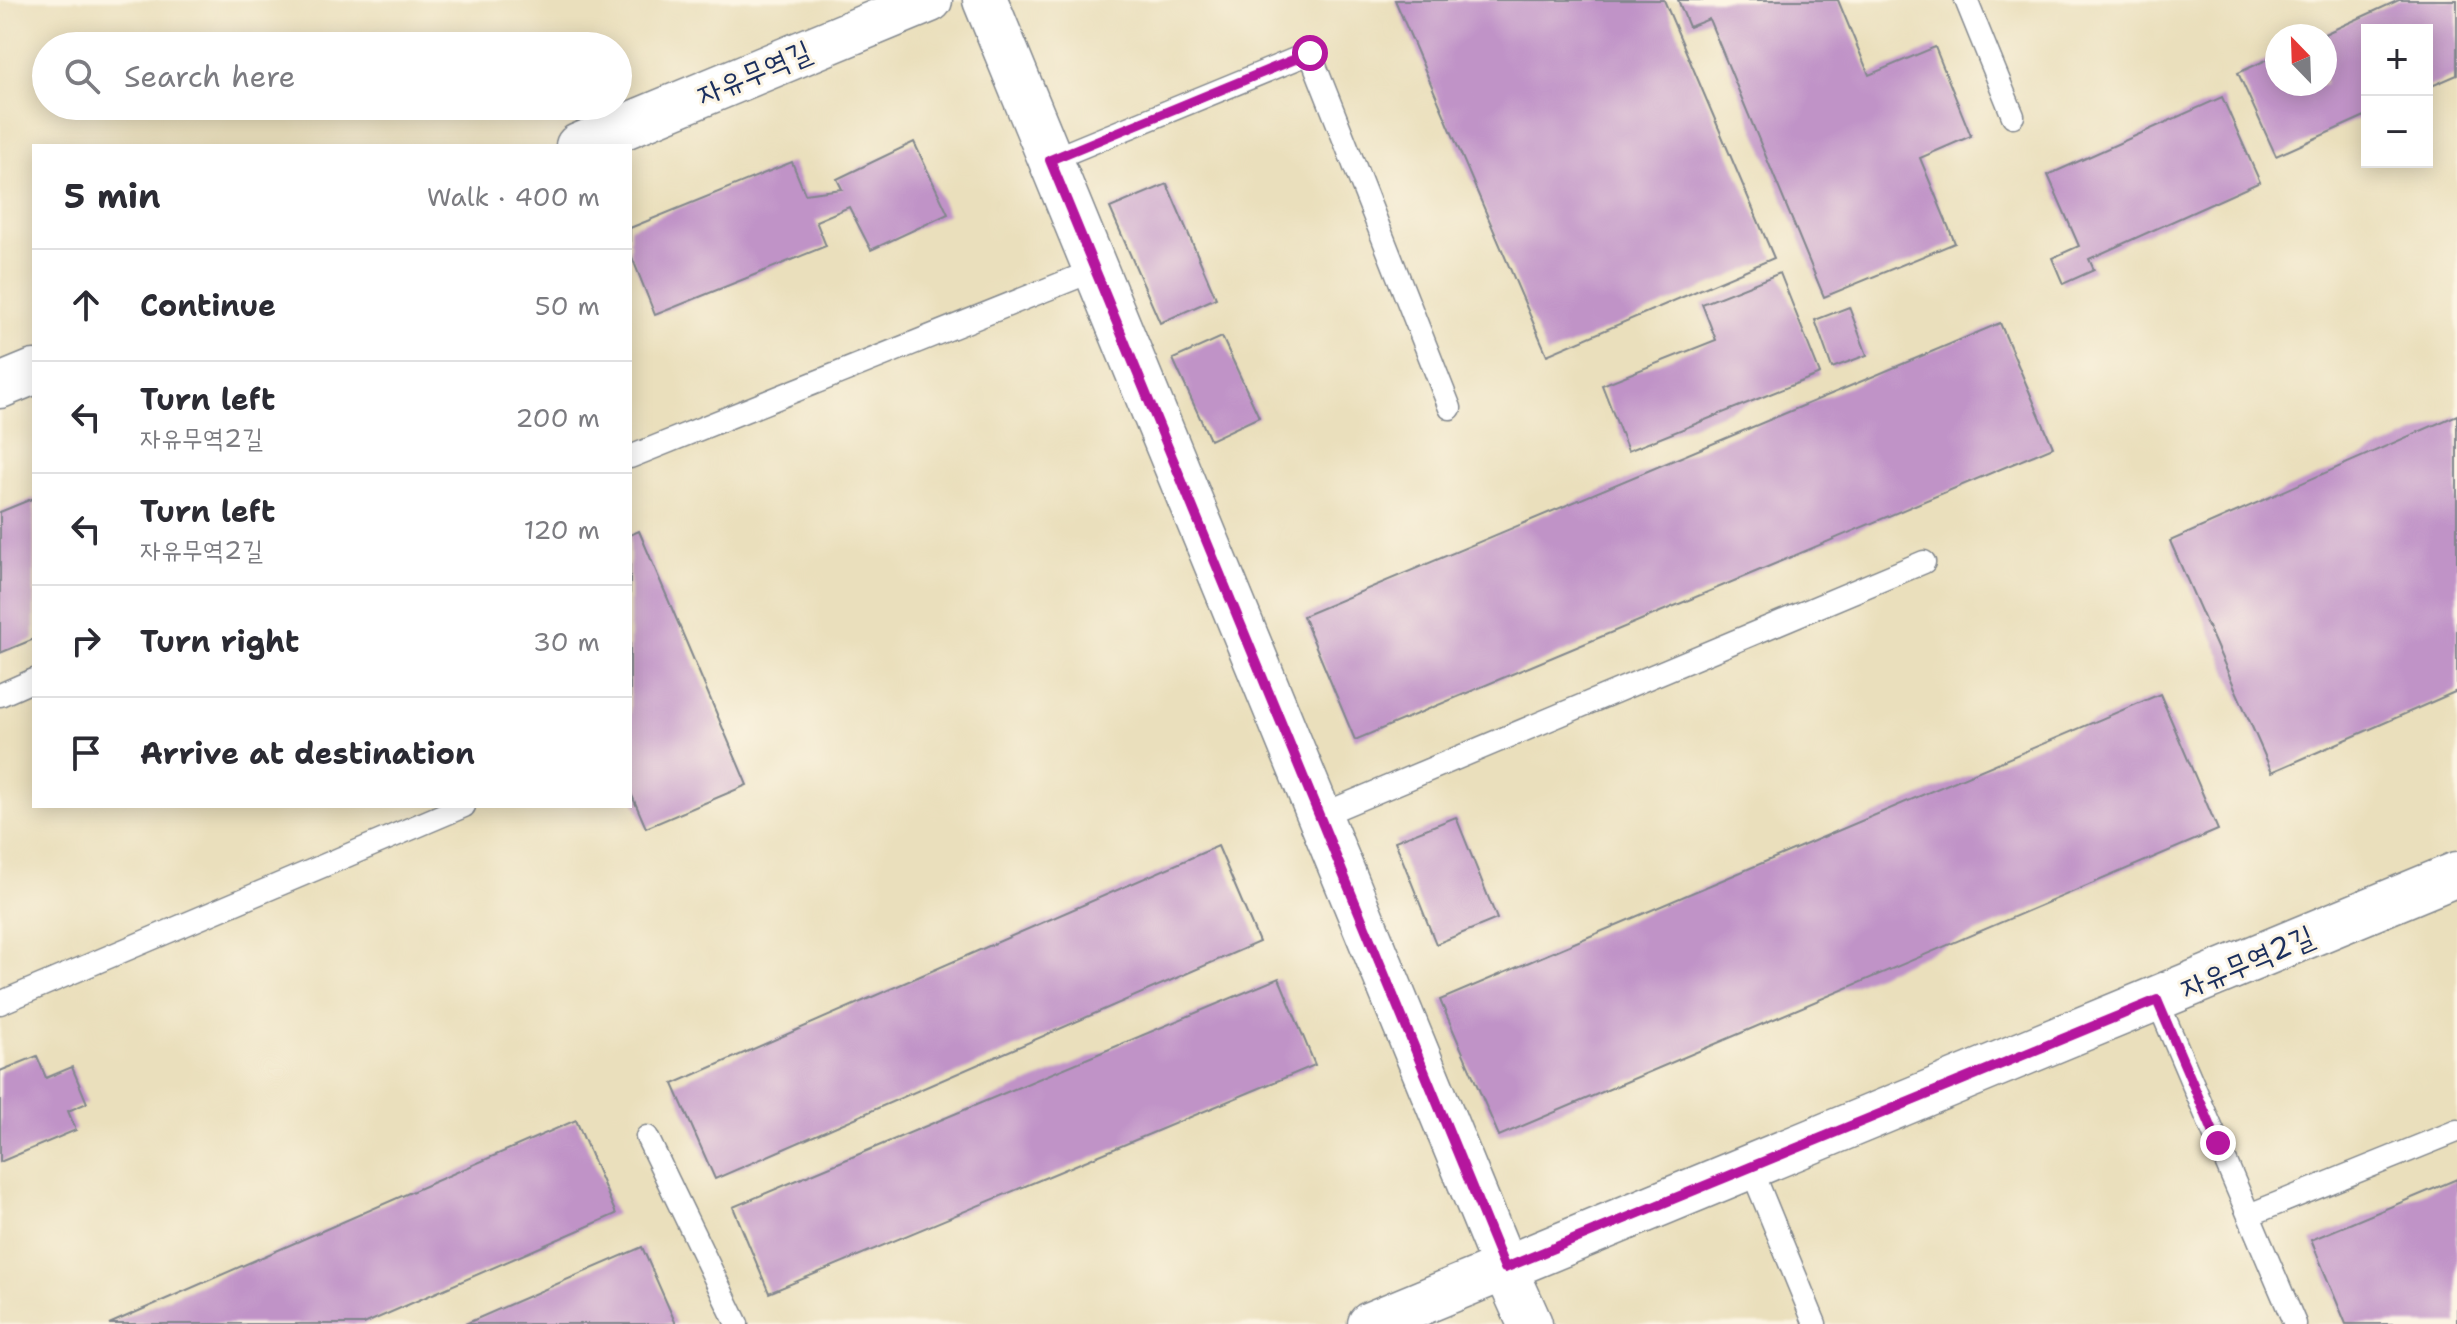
<!DOCTYPE html>
<meta charset="utf-8">
<style>
:root{--surface:#fff;--page:#f2f2f3;--text:#2b2b33;--muted:#7c7c81;--line:#e1e1e2}
body{margin:0;font-family:"Shantell Sans","Poor Story",sans-serif;background:var(--page);color:var(--text)}
.controls{position:absolute;right:24px;top:24px;display:grid;overflow:hidden;border-radius:0px;box-shadow:0 4px 20px #0003}
.controls button{width:72px;height:72px;display:grid;place-items:center;padding:0;border:0;border-bottom:2px solid var(--line);background:var(--surface);color:var(--text);font:40px sans-serif}
.compass{position:absolute;left:2265px;top:24px;width:72px;height:72px;border-radius:50%;background:var(--surface);box-shadow:0 4px 20px #0003;rotate:337deg}
.stop{position:absolute;width:24px;height:24px;margin:-18px;border:6px solid #b5179e;border-radius:50%;background:#fff}
.stop.end{background:#b5179e;border-color:#fff;box-shadow:0 2px 8px #0008}
.list{margin:0;padding:0;list-style:none}
h2{display:flex;justify-content:space-between;align-items:center;height:104px;margin:0;padding:0 32px;font-size:34px}
h2 small{font-size:26px;font-weight:400;color:var(--muted)}
.list li{display:grid;grid-template-columns:52px 1fr auto;gap:24px;align-items:center;box-sizing:border-box;height:112px;padding:0 32px;border-top:2px solid var(--line)}
.list b{display:block;font-size:30px;white-space:nowrap}
.list p{margin:0;font-size:26px;white-space:nowrap;color:var(--muted)}
.list em{font-size:26px;font-style:normal;color:var(--muted)}
.icon{flex:none;width:44px;height:44px;fill:none;stroke:currentColor;stroke-width:2;stroke-linecap:round;stroke-linejoin:round}
.map{position:relative;flex:none;width:2457px;height:1324px;overflow:hidden}
.search{position:absolute;background:var(--surface);box-shadow:0 4px 20px #0003;left:32px;top:32px;width:600px;height:88px;display:flex;align-items:center;gap:20px;box-sizing:border-box;padding:0 28px;border-radius:44px;color:var(--muted);font-size:30px}
.panel{position:absolute;background:var(--surface);box-shadow:0 4px 20px #0003;left:32px;top:144px;width:600px;height:664px;border-radius:0px}
.map>svg:first-child{display:block}
.building{fill:#c093c7}
.lines{fill:none;stroke-linecap:round;stroke-linejoin:round}
.service-casing{stroke:#82878d;stroke-width:25}
.minor-casing{stroke:#82878d;stroke-width:47}
.service{stroke:#fff;stroke-width:22}
.minor{stroke:#fff;stroke-width:44}
.route{stroke:#b5179e;stroke-width:10}
.labels{text-anchor:middle;stroke-width:6;stroke-linejoin:round;paint-order:stroke}
.street-label{font-size:30px;fill:#1b2f5e;stroke:#fcf5e5}
</style>
<div class="map">
<svg width="2457" height="1324" viewBox="0 0 2457 1324">
<rect width="100%" height="100%" fill="#fcf5e5"/>
<filter id="ink" filterUnits="userSpaceOnUse"><feTurbulence type="fractalNoise" baseFrequency=".0125" numOctaves="2"/><feDisplacementMap in="SourceGraphic" scale="16" xChannelSelector="R" yChannelSelector="G"/><feConvolveMatrix kernelMatrix="1 2 1 2 8 2 1 2 1" color-interpolation-filters="sRGB"/></filter>
<filter id="wash" filterUnits="userSpaceOnUse"><feTurbulence type="fractalNoise" baseFrequency=".006" numOctaves="4" result="noise"/><feDisplacementMap in="SourceGraphic" scale="32" xChannelSelector="R" yChannelSelector="G"/><feGaussianBlur stdDeviation="1.8" result="paint"/><feColorMatrix in="noise" values="0 0 0 0 0 0 0 0 0 0 0 0 0 0 0 0 0 1.4 0 .05"/><feComposite in="paint" operator="in"/></filter>
<g filter="url(#wash)">
<rect width="100%" height="100%" fill="#eadfbc"/>
<g id="blocks">
<!-- building -->
<path class="building" d="M1395,0H1664L1774,258L1547,355Z
M1678,0H1838L1869,75L1935,47L1971,136L1920,158L1955,243L1824,297L1709,19L1689,27Z
M2399,0H2457V75L2427,88V30H2367V115L2276,156L2238,73L2277,55V84H2325V36H2320Z
M2222,97L2260,182L2089,259L2094,270L2063,284L2052,258L2079,246L2048,175Z
M914,142L948,214L871,250L849,207L816,221L826,246L655,315L630,252V228L792,162L805,194L842,189L837,179Z
M1167,184L1216,298L1160,323L1110,208Z
M1780,273L1820,374L1628,451L1602,385L1716,340L1702,304Z
M1849,307L1867,355L1832,368L1815,320Z
M2000,323L2053,447L1355,740L1303,616Z
M1222,337L1259,417L1210,440L1173,359Z
M2457,415V691L2272,772L2170,541Z
M34,498V639L0,653V512Z
M639,531L747,785L646,828L630,791V535Z
M2160,694L2218,830L1499,1136L1440,1000Z
M1456,817L1497,919L1436,944L1395,841Z
M1218,846L1259,942L715,1179L673,1084Z
M1279,978L1315,1065L769,1293L733,1207Z
M37,1056L46,1078L72,1067L87,1103L68,1111L76,1130L0,1162V1071Z
M576,1120L616,1214L364,1324H109Z
M2457,1179V1324H2346L2311,1240Z
M642,1247L676,1324H465Z"/>
</g>
</g>
<g filter="url(#ink)">
<use href="#blocks" fill-opacity="0" stroke="#82878d" stroke-width="2"/>
<g class="lines">
<!-- service casing -->
<g class="service-casing">
<path id="service" d="M1966,0L2013,116
M1050,160L1310,53L1450,408
M630,457L1095,270
M0,695L34,680
M1319,816L1924,562
M2157,1000L2295,1324
M0,1003L464,806
M647,1137L737,1324
M1751,1168L1815,1324
M2249,1215L2457,1131"/>
</g>
<!-- minor casing -->
<g class="minor-casing">
<path id="minor" d="M985,0L1505,1268L1530,1324
M578,146L930,0
M0,386L34,372
M1370,1324L2457,874"/>
</g>
<!-- service -->
<use href="#service" class="service"/>
<!-- minor -->
<use href="#minor" class="minor"/>
</g>
</g>
<g class="lines" filter="url(#ink)">
<!-- route -->
<path class="route" d="M1310,53L1050,160L1505,1268L2157,1000L2218,1143"/>
</g>
<g class="labels">
<!-- street labels -->
<g class="street-label">
<text transform="translate(754 73) rotate(-23)" y="10">자유무역길</text>
<text transform="translate(2247 962) rotate(-23)" y="10">자유무역2길</text>
</g>
</g>
</svg>
<div class="controls">
<button>+</button>
<button>−</button>
</div>
<svg class="compass" viewBox="-18 -18 36 36"><path d="M0-13l5 13h-10z" fill="#e53935"/><path d="M0 13l5-13h-10z" fill="#7c7c81"/></svg>
<div class="stop" style="left:1310px;top:53px"></div>
<div class="stop end" style="left:2218px;top:1143px"></div>
<div class="search"><svg class="icon" aria-label="search" viewBox="0 0 24 24"><circle cx="10" cy="10" r="6"/><path d="M15 15l6 6"/></svg>Search here</div>
<section class="panel">
<h2>5 min<small>Walk · 400 m</small></h2>
<ul class="list">
<li><svg class="icon" aria-label="ahead" viewBox="0 0 24 24"><path d="M12 20V5M6 11l6-6 6 6"/></svg><div><b>Continue</b></div><em>50 m</em></li>
<li><svg class="icon" aria-label="left" viewBox="0 0 24 24"><path d="M17 20v-9H6M10 6l-5 5 5 5"/></svg><div><b>Turn left</b><p>자유무역2길</p></div><em>200 m</em></li>
<li><svg class="icon" aria-label="left" viewBox="0 0 24 24"><path d="M17 20v-9H6M10 6l-5 5 5 5"/></svg><div><b>Turn left</b><p>자유무역2길</p></div><em>120 m</em></li>
<li><svg class="icon" aria-label="right" viewBox="0 0 24 24"><path d="M7 20v-9h11M14 6l5 5-5 5"/></svg><div><b>Turn right</b></div><em>30 m</em></li>
<li><svg class="icon" aria-label="arrive" viewBox="0 0 24 24"><path d="M6 21V4h12l-3 4 3 4H6"/></svg><div><b>Arrive at destination</b></div></li>
</ul>
</section>
</div>
